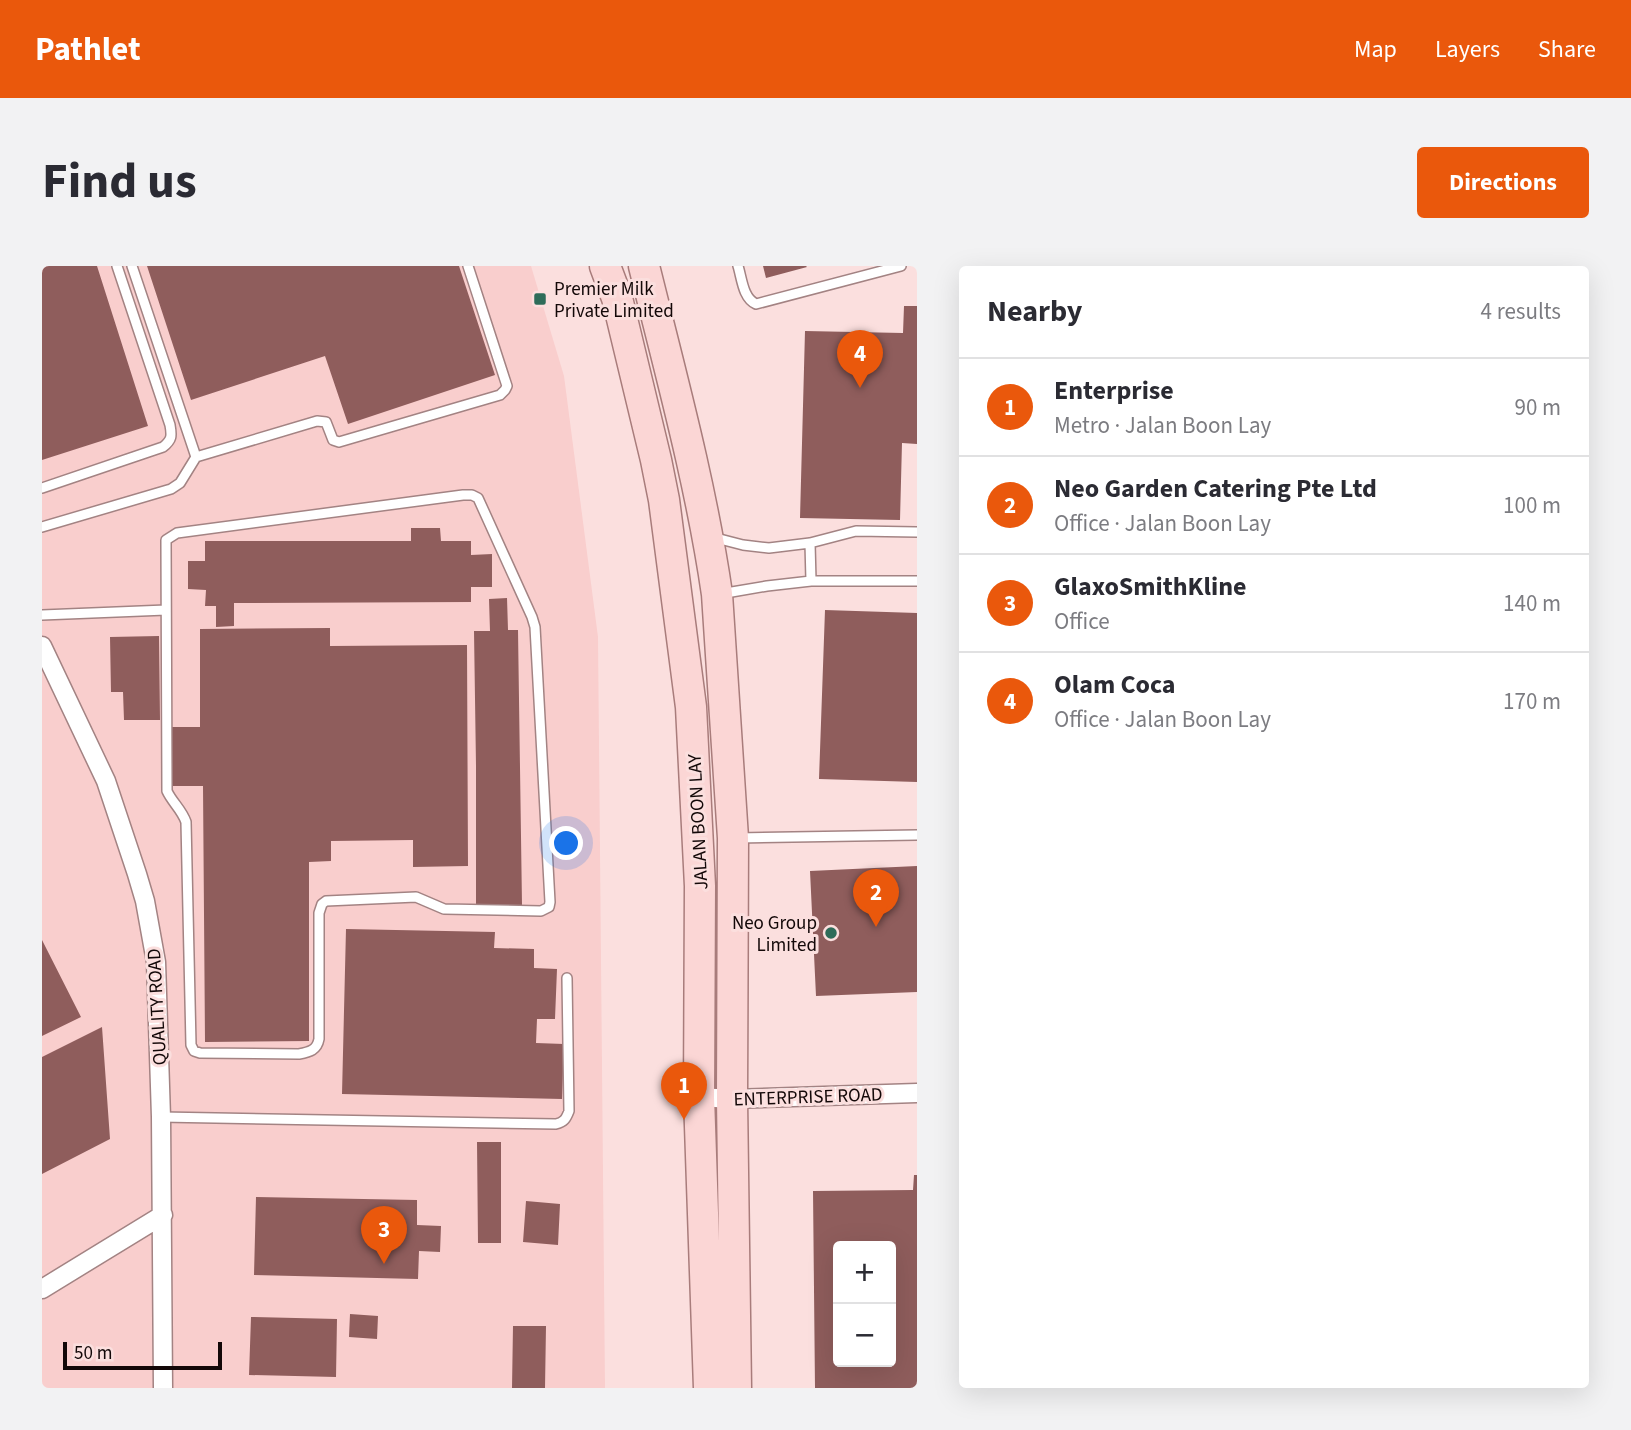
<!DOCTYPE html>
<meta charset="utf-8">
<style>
:root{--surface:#fff;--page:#f2f2f3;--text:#2b2b33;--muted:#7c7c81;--line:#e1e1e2;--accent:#ea580c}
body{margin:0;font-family:"Source Sans 3",sans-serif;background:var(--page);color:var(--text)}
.controls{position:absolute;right:21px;bottom:21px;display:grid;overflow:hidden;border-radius:7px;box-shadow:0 7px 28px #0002}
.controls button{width:63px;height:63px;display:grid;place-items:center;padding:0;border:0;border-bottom:2px solid var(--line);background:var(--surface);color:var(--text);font:35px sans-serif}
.scale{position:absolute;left:21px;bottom:18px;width:159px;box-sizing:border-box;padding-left:7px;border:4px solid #130808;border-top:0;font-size:19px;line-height:24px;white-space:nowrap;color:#130808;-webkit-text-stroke:5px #fbdfde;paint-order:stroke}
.you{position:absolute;left:525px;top:578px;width:24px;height:24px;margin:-18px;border:5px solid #fff;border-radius:50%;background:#1a73e8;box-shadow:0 0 0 10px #1a73e833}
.badge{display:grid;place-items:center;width:46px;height:46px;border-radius:50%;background:var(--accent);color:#fff;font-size:23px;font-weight:700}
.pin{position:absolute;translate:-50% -58px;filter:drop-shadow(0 2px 4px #0008)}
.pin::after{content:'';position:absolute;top:37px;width:24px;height:21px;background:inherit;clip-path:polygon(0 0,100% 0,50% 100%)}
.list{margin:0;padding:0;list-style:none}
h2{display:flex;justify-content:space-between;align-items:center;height:91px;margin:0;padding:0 28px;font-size:30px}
h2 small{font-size:23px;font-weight:400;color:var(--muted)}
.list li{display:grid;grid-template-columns:46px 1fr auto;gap:21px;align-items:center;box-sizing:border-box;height:98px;padding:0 28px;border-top:2px solid var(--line)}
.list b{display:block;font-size:26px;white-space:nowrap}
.list p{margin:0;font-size:23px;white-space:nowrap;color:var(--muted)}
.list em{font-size:23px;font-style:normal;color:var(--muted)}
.map{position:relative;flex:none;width:875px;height:1122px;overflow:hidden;border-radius:7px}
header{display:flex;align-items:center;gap:42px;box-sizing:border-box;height:98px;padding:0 35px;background:var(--accent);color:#fff}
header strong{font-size:33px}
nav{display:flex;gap:38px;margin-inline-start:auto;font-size:24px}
.intro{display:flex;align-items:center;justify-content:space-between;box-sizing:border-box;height:168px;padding:0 42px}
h1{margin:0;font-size:49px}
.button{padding:18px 32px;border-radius:7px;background:var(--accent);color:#fff;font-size:24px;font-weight:700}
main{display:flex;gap:42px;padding:0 42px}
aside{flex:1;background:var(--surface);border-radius:7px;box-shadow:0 7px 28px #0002}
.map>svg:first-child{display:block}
.built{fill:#f9cecd}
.building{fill:#8f5d5c;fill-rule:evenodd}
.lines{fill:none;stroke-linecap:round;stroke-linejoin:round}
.lane-casing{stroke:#a38383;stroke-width:12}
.street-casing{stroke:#a38383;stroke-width:21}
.primary-casing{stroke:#a87c7b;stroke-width:33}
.lane{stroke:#fff;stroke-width:9}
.street{stroke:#fff;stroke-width:18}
.primary{stroke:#fbd6d5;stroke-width:30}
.poi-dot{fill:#2e6c59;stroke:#fbdfde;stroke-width:2.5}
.labels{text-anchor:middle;stroke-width:6;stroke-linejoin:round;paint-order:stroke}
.poi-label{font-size:19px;fill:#130808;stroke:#fbdfde;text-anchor:start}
.street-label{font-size:19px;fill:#130808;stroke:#fbdfde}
</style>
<header>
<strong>Pathlet</strong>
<nav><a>Map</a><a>Layers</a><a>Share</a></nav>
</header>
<div class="intro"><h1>Find us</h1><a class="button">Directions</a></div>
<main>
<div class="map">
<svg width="875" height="1122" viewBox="0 0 875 1122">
<rect width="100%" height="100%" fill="#fbdfde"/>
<!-- built -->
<path class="built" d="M0,0H489L522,110L556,371L563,1122H0Z"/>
<!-- building -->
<path class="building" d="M0,0H55L106,160L0,194Z
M105,0H417L453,109L306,158L283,90L149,134Z
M721,0H764L765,1L724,12Z
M862,40H875V178L860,177L858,254L758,252L763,65L861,67Z
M369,262H398L399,275H429V289L450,288V321H429V336L192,337V360L174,361V340H163L164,324L146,323V295H163V275H369Z
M465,332L466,364H476L480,639L434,640V500L432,365H448L447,333Z
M783,344L875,347V516L777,513Z
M288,362V380L425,379L426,600L371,601V574L289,575V595L267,596V775L163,776L161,520H129V461H158V363Z
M117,370L118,454H82L81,426H69L68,371Z
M875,600V726L774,730L768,605Z
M304,663L453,666L452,682L492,683V702L515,703L513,753H495L494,777L522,778L520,833L300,828Z
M0,674L39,751L0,770Z
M60,761L68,873L0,908V791Z
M435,876H459V977H436Z
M872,909H875V1122H773L771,925L871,924ZM796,980H849V1096H796Z
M214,931L375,934V959L399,960L398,986L377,985L376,1013L212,1009Z
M484,935L518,938L516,979L481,976Z
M308,1048L336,1050L335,1073L307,1071Z
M209,1051L295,1053L294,1111L207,1109Z
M471,1060H504L503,1122H470Z"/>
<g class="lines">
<!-- lane casing -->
<g class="lane-casing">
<path id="lane" d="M90,0L154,191
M696,0C700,13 701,32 714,38L859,0
M0,222L121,181C130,174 130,170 128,159L75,0
M421,229H430L436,232L490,351L493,361L508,636L507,641L499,645L402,643L374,631L284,635L280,638L277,647V773C275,784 268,786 257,788L158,787L152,785L149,779L144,556C140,544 130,536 125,525L124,274L135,267Z
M0,261L129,223L138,217L154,191L275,155L284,156L291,174L297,176L458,129L463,124L465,120L426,0
M670,271L701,279L727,282L768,277L814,265L875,266
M768,277L769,315
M678,328L725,320L769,315H875
M0,349L124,344
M695,572L875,569
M119,851L514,858C522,856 524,853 527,845L525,712"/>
</g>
<!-- street casing -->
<g class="street-casing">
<path id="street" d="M0,380L64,515L95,608L103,635L114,696L119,851L121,1122
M657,831L690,833L875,827
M0,1023L121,949"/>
</g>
<!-- primary casing -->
<g class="primary-casing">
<path id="primary" d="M563,0L575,32L614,194L622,234L649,441L658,620L657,831L667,1122
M602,0C629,109 659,218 675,328L691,572L690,833L694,1122"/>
</g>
<!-- lane -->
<use href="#lane" class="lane"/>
<!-- street -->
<use href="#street" class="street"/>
<!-- primary -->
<use href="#primary" class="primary"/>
</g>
<!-- markers -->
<g class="poi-dot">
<rect x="491" y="26" width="14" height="14" rx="3.5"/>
<circle cx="789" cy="667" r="7"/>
</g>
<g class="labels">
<!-- poi labels -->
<g class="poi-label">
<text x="512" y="29">Premier Milk<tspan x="512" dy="22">Private Limited</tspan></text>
<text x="775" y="663" text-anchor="end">Neo Group<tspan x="775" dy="22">Limited</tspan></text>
</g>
<!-- street labels -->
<g class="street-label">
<text transform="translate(655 556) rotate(-93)" y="7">JALAN BOON LAY</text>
<text transform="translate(114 741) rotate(-93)" y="7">QUALITY ROAD</text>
<text transform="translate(766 830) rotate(-2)" y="7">ENTERPRISE ROAD</text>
</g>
</g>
</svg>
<div class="controls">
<button>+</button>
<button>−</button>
</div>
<div class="scale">50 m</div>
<div class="you"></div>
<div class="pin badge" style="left:642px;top:854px">1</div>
<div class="pin badge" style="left:834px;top:661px">2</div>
<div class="pin badge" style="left:342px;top:998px">3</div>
<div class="pin badge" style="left:818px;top:122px">4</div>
</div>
<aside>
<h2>Nearby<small>4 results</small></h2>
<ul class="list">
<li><span class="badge">1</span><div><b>Enterprise</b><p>Metro · Jalan Boon Lay</p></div><em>90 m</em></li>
<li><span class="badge">2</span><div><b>Neo Garden Catering Pte Ltd</b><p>Office · Jalan Boon Lay</p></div><em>100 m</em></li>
<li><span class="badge">3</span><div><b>GlaxoSmithKline</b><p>Office</p></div><em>140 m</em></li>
<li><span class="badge">4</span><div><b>Olam Coca</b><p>Office · Jalan Boon Lay</p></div><em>170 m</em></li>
</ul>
</aside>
</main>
